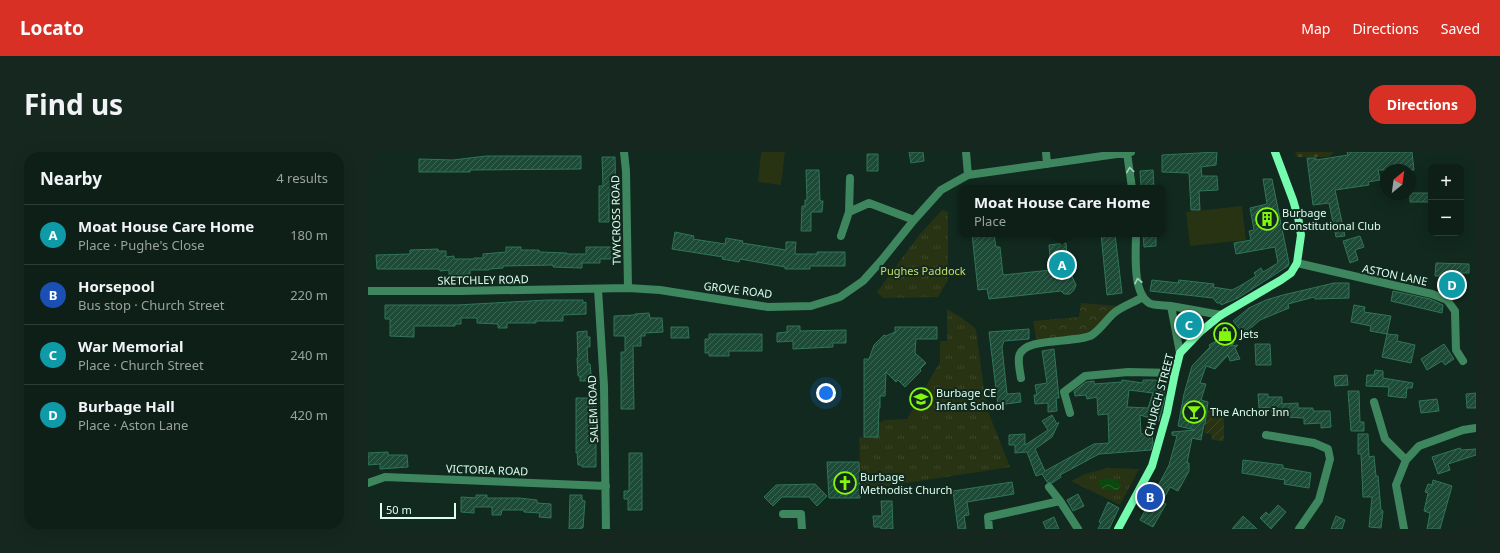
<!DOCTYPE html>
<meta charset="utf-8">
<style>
:root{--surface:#0d1f17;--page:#162720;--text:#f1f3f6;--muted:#9aa2a1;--line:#2d3d36;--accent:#d93025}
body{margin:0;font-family:"Noto Sans",sans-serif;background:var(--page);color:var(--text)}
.controls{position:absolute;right:12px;top:12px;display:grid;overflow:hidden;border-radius:8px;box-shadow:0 4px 16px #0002}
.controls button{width:36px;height:36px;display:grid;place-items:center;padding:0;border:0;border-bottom:1px solid var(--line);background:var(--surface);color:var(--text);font:20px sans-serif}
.compass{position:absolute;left:1012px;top:12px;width:36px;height:36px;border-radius:50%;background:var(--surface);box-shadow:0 4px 16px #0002;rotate:29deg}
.scale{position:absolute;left:12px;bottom:10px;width:76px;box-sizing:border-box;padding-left:4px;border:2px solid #dbfeed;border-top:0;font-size:11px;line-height:14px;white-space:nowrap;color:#dbfeed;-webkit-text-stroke:3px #11291f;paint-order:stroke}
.you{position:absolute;left:458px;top:241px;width:14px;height:14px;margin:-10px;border:3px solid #fff;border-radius:50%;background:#1a73e8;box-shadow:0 0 0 6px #1a73e833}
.badge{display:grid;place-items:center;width:26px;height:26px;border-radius:50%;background:var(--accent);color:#fff;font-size:13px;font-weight:700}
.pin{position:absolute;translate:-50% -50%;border:2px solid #fff;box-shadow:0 1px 4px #0006}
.popup{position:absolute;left:591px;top:33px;width:206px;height:52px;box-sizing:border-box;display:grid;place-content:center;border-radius:8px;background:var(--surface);filter:drop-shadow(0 1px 3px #0005);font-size:13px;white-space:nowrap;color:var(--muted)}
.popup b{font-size:15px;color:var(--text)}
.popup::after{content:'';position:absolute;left:50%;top:100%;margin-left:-8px;border:8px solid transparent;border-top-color:var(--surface)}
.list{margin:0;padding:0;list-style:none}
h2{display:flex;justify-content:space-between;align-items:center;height:52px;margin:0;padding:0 16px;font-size:17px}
h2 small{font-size:13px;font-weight:400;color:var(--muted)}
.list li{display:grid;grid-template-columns:26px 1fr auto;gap:12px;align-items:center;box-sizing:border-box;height:60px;padding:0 16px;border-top:1px solid var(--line)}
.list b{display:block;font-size:15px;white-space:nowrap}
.list p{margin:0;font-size:13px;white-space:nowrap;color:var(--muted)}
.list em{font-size:13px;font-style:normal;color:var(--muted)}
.map{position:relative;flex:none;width:1108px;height:377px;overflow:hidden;border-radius:16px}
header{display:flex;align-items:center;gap:24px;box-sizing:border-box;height:56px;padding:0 20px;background:var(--accent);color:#fff}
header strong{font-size:19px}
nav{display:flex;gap:22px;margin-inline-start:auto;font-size:14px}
.intro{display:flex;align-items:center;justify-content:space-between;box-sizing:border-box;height:96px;padding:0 24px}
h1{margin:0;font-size:28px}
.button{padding:10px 18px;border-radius:16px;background:var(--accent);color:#fff;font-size:14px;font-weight:700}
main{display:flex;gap:24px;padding:0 24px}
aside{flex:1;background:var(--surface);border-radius:16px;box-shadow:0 4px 16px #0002}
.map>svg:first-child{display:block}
.grass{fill:url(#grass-tufts)}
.forest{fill:url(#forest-crowns)}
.cemetery{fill:url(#cemetery-stones)}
.garden{fill:url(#garden-furrows)}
.pitch{fill:#283314}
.water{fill:url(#water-waves)}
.building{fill:url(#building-hatch);stroke:#317559;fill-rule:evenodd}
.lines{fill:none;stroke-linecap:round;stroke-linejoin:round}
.street{stroke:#3e875e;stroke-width:8}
.secondary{stroke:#75fbad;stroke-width:8}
.oneway{stroke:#a4d4bb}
.labels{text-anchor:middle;stroke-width:4;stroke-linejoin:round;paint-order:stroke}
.poi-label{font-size:11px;fill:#dbfeed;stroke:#11291f;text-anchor:start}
.street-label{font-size:11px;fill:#dbfeed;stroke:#11291f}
.park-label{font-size:11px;fill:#ccdd67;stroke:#11291f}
</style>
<header>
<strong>Locato</strong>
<nav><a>Map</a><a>Directions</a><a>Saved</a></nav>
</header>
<div class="intro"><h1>Find us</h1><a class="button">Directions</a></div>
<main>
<aside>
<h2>Nearby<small>4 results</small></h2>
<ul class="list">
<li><span class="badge" style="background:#0f9aa8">A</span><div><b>Moat House Care Home</b><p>Place · Pughe's Close</p></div><em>180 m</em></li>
<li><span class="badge" style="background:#1a4fb4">B</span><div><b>Horsepool</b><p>Bus stop · Church Street</p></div><em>220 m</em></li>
<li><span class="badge" style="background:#0f9aa8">C</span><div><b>War Memorial</b><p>Place · Church Street</p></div><em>240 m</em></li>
<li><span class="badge" style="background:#0f9aa8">D</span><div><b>Burbage Hall</b><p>Place · Aston Lane</p></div><em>420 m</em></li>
</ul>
</aside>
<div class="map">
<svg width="1108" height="377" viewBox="0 0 1108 377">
<defs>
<pattern id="grass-tufts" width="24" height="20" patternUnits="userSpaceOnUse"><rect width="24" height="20" fill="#283314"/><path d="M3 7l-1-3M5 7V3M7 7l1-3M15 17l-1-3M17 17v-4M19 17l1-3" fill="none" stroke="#3c472b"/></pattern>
<pattern id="forest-crowns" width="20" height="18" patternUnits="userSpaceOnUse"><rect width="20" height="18" fill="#283314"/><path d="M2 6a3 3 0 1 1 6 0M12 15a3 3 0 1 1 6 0" fill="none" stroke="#3c472b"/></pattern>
<pattern id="cemetery-stones" width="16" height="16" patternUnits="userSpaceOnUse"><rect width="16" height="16" fill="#283314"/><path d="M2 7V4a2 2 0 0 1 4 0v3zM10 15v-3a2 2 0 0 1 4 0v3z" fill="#3c472b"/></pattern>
<pattern id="garden-furrows" width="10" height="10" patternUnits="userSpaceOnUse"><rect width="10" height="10" fill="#283314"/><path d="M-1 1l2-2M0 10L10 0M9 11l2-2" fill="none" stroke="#3c472b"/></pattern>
<pattern id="water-waves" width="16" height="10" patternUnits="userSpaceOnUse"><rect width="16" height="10" fill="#0c470e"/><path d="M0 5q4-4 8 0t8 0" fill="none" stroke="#2f6331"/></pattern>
<pattern id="building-hatch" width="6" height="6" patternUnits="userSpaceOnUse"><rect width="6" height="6" fill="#1e4a38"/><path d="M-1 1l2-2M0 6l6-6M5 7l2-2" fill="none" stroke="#3e6555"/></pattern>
</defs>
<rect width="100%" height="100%" fill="#11291f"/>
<!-- grass -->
<path class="grass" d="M574,58L580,60V128L570,145L515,146L509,140L552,82Z
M579,157L594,166L608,177L615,231L621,262L642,315L493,338L491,285H510V271L517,268L539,267L572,210V189H579Z
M740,316L771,317L752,353L703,329L717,322Z"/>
<!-- forest -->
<path class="forest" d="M713,151L750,154L724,183L669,191L665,169L711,165Z"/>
<!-- cemetery -->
<path class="cemetery" d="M927,0H966L960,5H929Z"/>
<!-- garden -->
<path class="garden" d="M840,256L856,258V289L844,288L843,282L836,281Z"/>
<!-- pitch -->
<path class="pitch" d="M393,0H417L413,33L390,30Z
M874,54L878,88L822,94L818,60Z"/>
<!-- water -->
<path class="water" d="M740,326L749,328L753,333L749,339L733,336L730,329Z"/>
<!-- building -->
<path class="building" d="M541,0H555L556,9L543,11Z
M849,0L848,13L833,15L834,24H849L850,38L831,39L832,58H823L821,21L794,20V3Z
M979,0H1044L1046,18H1010L1012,28L1000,30L1001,33L967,38L977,84L968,85L961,51L945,53L939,6H948V8L980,3Z
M499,2H510V19H499Z
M118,4H213V17L102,18V20H51V7L85,8Z
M234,5H247L248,42H241V70H231V34H235Z
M438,18H451L452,49H455L454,60H443V79H433L434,54H437V48H439Z
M785,18L786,36H773L772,19Z
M895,27H904L921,111L920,114L870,146L853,153V151H849L845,146L782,139L784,128L810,131L811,128L846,132L845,135L864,138L872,134L888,124L886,121L893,116L895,120L910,111L907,95L868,102L866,91L883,88L881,79L886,78L882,56L899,52Z
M1042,41H1062L1061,50H1042Z
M307,80L326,84L325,87L357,92L358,86L375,89L374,91L418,98V90H428L427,102H449V100H477V114H442V117H417V115L372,107L371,110L354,107L355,105L304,97Z
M604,82H626L628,95H632L635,123L683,118L681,93L698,91L699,107H704L705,118H701L708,133L706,138L702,142H696L693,139L621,147L619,137L610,138Z
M733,82H747L754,141L739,143Z
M775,82H788V94L776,95Z
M992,84L996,95L987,98L990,108L982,111L975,89Z
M138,95H153V98H171V100L199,101V102H218V95H245V107H232V111H214V116L185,115V113L135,114V116L121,117V118H102V123H81V118L72,119V117H9L8,103L42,102V98L70,97V99H78V105L86,104V107H106V106H115V102L138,100Z
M1068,111L1101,112V121H1092V124H1090L1091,142H1078L1077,124H1067Z
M966,131H981V146L947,147L946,145L920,152L921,156L892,168L876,182L865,169L881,156L898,148L915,143Z
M1025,139L1062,147L1075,153L1074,161L1023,149Z
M179,148H215V151L218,150V162L195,163V169H168V171H139V176H130V172L109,171V166H93V172H87V174H46V185L22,184V167H17V153H89Z
M986,153L997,155L996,160L1023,164L1019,182L1002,179L1003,174L983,170Z
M281,161L282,166H294L295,180L277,181V184H273V194H265L266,257H253V200H257V184H246V164L267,163V162Z
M419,174H432V179L478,178V191H465V195L425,197V189L409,190V181L419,180Z
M303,175H320L321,186H303Z
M527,175H569V187H548L547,201L558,211L552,217L553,219L537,235L530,228L528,230L518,220L517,244H512V256H511L510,285H496V207H501L506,193L516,183L518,184L527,180Z
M860,175L866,191L863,194L870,193L867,196L872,207L862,209L860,203L847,217L838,214L832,231L838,232L833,248L840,250L837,272H836L833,288L824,286L819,311H821V319L810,339L802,335L794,350L798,352L785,375L772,368L801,313L809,284L804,283V280L827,278L810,274L816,242L824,214L842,195L841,193L854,186L851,182Z
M661,177V187L636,189L634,195L639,242L652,241L653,250L630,253L621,180Z
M219,179V185H222V195H219L220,212H222L223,222H221V229H212V224H210L209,206H210L209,180Z
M341,182H394V199H361V204H341V201H337V187H341Z
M1019,182L1030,183L1029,189L1047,193L1043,211L1014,205Z
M887,192H902L903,213H888Z
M1076,192L1086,207L1077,213L1074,209L1059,218L1053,207Z
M686,197L691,246H688L689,259L680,260V251L667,252L666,243H669L667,233L679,231L674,199Z
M1007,218L1015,219V226L1045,231L1044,236H1038H1039L1038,246L1020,244L1021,235L998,234L999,223H1006Z
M979,223L980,233L967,234L966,224Z
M754,228L775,231V228H788L796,236L797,245L791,269L772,263L773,282L784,281L785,291L783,298L731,302L692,323L693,325L684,331L679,330L674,322L668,324L659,300L647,301V293H641V283L657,282V293L680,278L674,269L684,263L689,272L691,270L684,285L667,297L677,319L726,292L741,291L740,262L730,263L729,245L719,247L718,243L707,244L706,239L718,230L726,229V232L754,230ZM761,238L785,241L780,256L759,255Z
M980,239H991L992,270H996V279H983Z
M1108,241V256H1099L1098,242Z
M890,242H900V245H914V252L930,251V256H945V259H962L963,275L953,276V271L936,272V266L918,265V260H903V255L891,256Z
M208,246H228V315H214V313H210L209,300L208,301Z
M1069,247L1071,259L1053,261L1051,249Z
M990,282H1000L1001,305L1006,304L1008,324H1010L1013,358L1015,359L1013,376L1001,375L1004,345H995L993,302H990Z
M1092,296L1093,298L1108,297V303L1080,312L1082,318L1070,322L1064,305Z
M20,300V303H39L40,315L12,317V312L0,313V301Z
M261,301H274V358H260V347H256V339H261Z
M875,308L915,313V316L943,321L941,336L916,332L917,328L874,321Z
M459,310H491L492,346H461Z
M1065,328L1084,334L1072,377H1059L1062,361L1056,359L1060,341L1057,340L1060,332L1064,333Z
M644,330L646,342L599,350L601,363L596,364L598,377H590L585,339Z
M447,332L459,344L449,354L441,345H414L405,354L396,345L408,333Z
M710,342L716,354L705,359L699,348Z
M108,343H119V346H151L169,348V351L183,352V366L171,365L172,361L156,360V358H134L133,363H124V355H106V361L93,360V345L108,346Z
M202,343H214V348L217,349L215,376H213V377H201Z
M513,349H524L525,377H513V375H506L505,364H514Z
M740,350L751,356L741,377H730L733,371L731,370Z
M910,353L918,360L903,377L892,366L898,360L901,363Z
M875,364L889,377H864Z
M968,364L977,368L974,377H963Z
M686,365L691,377H678L675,370Z"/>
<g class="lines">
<!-- street -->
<path class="street" d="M256,0L258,19L260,136
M598,0L600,23
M678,0L679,12
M759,1L764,36
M481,60L482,26
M768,82C768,100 764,140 781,151C786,154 797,153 803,154L812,201
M473,84L481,60L501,51L546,68
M929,111L1064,142L1079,148L1087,159L1088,198L1095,209
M230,137L236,234L238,377
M0,139H92L260,136L292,138L400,155L443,154L472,145L495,129L513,109L546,68L573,38L600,23L763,0
M803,154L853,163
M653,226C652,220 650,211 651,205C654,184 709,192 724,183C733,177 738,168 746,161C754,154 765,151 775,145
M1006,250L1017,287L1038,308
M702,261L696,240L717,224L760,220L807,221
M898,283L946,291L960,297L962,307L951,348L931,377
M0,331L17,325L238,334
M681,335L692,349
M415,362H433L434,377
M621,377L620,365L692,349L710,377
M1036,377L1028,333L1038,308L1051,294L1095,278L1108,276"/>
<!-- secondary -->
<path class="secondary" d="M750,377L784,314L799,261L807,221L812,201L832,180L853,163L913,128L923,121L929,111L933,83L930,65L925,48L907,0"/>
</g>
<!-- one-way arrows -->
<defs><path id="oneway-chevron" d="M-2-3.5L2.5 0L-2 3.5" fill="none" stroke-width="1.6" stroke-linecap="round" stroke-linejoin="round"/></defs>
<g class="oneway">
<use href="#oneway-chevron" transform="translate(762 18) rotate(-98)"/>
<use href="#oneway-chevron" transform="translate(770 129) rotate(-102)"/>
</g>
<!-- icons -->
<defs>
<g id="building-ring" transform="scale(1.15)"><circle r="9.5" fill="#11291f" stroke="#83f80d" stroke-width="1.5"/><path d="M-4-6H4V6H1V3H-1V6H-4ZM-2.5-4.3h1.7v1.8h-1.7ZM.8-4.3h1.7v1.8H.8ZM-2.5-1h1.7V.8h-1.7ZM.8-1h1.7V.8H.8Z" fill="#83f80d"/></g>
<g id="shop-ring" transform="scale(1.15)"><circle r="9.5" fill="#11291f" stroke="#83f80d" stroke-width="1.5"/><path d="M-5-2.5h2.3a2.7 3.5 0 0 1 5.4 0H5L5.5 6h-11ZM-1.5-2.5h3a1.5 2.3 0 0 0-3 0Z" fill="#83f80d"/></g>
<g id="school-ring" transform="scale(1.15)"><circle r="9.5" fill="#11291f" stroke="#83f80d" stroke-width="1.5"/><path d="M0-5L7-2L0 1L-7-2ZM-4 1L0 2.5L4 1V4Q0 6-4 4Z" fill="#83f80d"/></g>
<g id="bar-ring" transform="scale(1.15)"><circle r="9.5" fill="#11291f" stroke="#83f80d" stroke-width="1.5"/><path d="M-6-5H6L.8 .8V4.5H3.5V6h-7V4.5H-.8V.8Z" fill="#83f80d"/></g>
<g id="church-ring" transform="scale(1.15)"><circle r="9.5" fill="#11291f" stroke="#83f80d" stroke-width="1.5"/><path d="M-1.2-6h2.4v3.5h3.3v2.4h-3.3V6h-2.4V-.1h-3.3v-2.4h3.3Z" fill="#83f80d"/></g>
</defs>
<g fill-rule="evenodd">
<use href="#building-ring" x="899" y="67"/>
<use href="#shop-ring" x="857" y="182"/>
<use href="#school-ring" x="553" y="247"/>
<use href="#bar-ring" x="826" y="260"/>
<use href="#church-ring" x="477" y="331"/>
</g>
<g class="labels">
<!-- poi labels -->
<g class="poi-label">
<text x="914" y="65">Burbage<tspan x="914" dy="13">Constitutional Club</tspan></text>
<text x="872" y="186">Jets</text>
<text x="568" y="245">Burbage CE<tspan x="568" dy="13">Infant School</tspan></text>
<text x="842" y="264">The Anchor Inn</text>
<text x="492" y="329">Burbage<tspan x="492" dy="13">Methodist Church</tspan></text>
</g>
<!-- street labels -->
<g class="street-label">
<text transform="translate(248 68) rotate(-91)" y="4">TWYCROSS ROAD</text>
<text transform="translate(1027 123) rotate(12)" y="4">ASTON LANE</text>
<text transform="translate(115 128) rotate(-1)" y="4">SKETCHLEY ROAD</text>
<text transform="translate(370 138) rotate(7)" y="4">GROVE ROAD</text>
<text transform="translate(791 243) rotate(-75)" y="4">CHURCH STREET</text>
<text transform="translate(225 257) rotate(-92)" y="4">SALEM ROAD</text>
<text transform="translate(119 318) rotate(2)" y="4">VICTORIA ROAD</text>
</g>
<!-- park labels -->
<g class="park-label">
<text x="555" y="123">Pughes Paddock</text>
</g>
</g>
</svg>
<div class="controls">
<button>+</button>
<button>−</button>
</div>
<svg class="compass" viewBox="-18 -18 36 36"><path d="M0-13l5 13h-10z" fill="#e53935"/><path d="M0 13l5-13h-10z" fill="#9aa2a1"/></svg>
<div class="scale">50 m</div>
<div class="you"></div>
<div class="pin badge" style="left:694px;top:113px;background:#0f9aa8">A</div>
<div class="popup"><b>Moat House Care Home</b>Place</div>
<div class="pin badge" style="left:782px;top:345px;background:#1a4fb4">B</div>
<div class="pin badge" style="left:821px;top:173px;background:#0f9aa8">C</div>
<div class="pin badge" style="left:1084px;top:133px;background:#0f9aa8">D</div>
</div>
</main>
